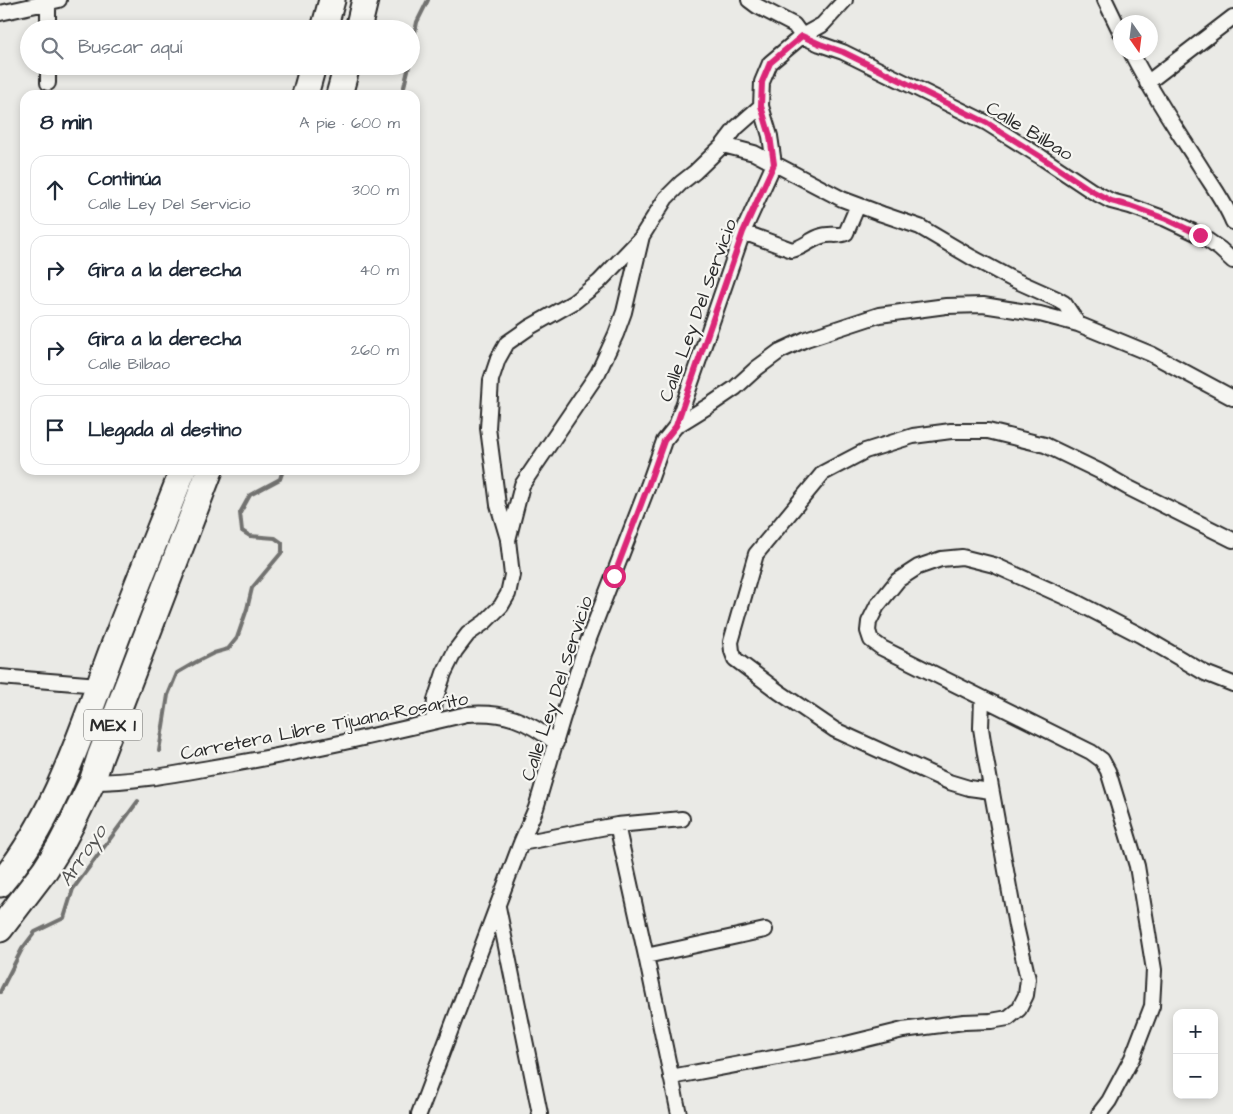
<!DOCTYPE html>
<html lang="es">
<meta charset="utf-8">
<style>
:root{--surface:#fff;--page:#f2f2f3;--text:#1f2937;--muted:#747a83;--line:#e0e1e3}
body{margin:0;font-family:"Architects Daughter",sans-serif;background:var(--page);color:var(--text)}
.controls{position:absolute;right:15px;bottom:15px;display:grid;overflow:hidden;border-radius:10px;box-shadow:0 2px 8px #0003}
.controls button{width:45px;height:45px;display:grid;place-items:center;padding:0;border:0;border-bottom:1px solid var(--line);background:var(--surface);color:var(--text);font:25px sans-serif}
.compass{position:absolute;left:1113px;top:15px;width:45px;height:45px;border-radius:50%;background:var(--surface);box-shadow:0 2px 8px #0003;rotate:166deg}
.stop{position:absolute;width:15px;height:15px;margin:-11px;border:4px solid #db2777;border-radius:50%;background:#fff}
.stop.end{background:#db2777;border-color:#fff;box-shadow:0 1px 5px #0008}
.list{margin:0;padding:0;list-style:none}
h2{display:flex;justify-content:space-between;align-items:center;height:65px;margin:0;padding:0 20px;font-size:21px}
h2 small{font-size:16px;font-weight:400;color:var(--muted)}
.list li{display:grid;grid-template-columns:32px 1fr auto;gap:15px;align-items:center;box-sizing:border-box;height:70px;margin:0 10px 10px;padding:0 10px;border:1px solid var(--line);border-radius:15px}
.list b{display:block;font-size:19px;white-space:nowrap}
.list p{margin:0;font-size:16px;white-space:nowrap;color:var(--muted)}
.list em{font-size:16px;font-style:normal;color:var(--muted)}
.icon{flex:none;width:28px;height:28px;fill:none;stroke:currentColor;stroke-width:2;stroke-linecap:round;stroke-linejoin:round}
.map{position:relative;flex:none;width:1233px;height:1114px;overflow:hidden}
.search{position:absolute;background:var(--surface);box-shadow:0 2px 8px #0003;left:20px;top:20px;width:400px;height:55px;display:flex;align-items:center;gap:12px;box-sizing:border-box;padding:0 18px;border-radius:28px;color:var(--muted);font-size:19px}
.panel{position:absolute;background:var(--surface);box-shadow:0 2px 8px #0003;left:20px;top:90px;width:400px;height:385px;border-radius:15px}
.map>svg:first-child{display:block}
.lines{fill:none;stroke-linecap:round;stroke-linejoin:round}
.stream{stroke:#727270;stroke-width:4}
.street-casing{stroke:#2b2b2b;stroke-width:18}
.highway-casing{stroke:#2b2b2b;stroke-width:29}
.street{stroke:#f6f6f2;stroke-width:14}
.highway{stroke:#f6f6f2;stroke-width:25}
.route{stroke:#db2777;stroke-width:6}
.labels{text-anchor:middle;stroke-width:4.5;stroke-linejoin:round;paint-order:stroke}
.shield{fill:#f6f6f2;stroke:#686867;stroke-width:1}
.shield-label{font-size:18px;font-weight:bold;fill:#2b2b2b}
.street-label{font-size:19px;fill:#2b2b2b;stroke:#f6f6f2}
.water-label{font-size:20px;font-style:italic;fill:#545453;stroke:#f6f6f2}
</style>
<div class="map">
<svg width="1233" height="1114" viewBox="0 0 1233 1114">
<rect width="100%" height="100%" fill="#eaeae6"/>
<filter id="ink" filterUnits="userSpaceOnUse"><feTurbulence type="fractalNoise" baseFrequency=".02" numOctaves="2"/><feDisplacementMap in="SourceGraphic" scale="10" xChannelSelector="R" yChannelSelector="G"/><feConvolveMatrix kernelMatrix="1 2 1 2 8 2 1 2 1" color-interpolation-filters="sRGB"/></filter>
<g filter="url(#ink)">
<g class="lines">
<!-- stream -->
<path class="stream" d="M411,53L417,22L428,0
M402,95L409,66
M159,751L168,695L177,673L196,662L214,653L228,649L237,638L247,609L252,588L282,552V543L275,538L250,536L242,531L240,513L250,495L280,479L283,470
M0,992L22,949L35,932L64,918L73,889L138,801"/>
<!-- street casing -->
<g class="street-casing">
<path id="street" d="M749,0L757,6L794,25L802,36L820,44L843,52L987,123L1041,157L1092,191L1111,201L1130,206L1166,219L1200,235L1220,249L1233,261
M1105,0L1120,31
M0,13L59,0
M48,29V2
M1131,52C1151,92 1176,128 1200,166C1211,184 1225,202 1233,222
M48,83V66
M1147,83L1233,17
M723,145L754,153L842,199L882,214L920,227L971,257L1010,278L1057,299L1064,303L1078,324
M743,232L792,250C803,248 811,239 822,236C830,233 839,237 846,233L858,205
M676,426L710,405L735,388L757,368L780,351L806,339L879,315L946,306L983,305L1040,314L1078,324L1151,354L1233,398
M508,539L498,505L488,428L491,380L498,359L507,343L530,327L574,302L599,282L641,238
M0,677L99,685
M433,722L435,700L444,673L455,651L468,634L485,622L501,606L508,594L512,575L508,540L522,485L598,373L616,334L624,312L642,236L666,198L681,183L695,172L723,145L736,128L761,106L762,82L770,63L802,36L822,25L845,0
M92,782C132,782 170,775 209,768C296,754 382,734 467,714C504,711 527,720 556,743
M991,791L969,788L949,782L835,730L779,692L735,659L732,651L731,642L756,554L823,473L865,451L913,436L951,431H988L1045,445L1099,471L1127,487L1233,540
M617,825L646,956L679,1114
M521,843L617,825L682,819
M498,907L540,1114
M646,956L765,930
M671,1077L842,1045L903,1030L964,1022L991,1021L1008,1018L1019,1009L1026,995L1028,979L1016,926L985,754L981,728L982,698
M419,1114L521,843L536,808L562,720L583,654L648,486L664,441L676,426L743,232L774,164L770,136L761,106
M1099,1114L1109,1101L1132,1058L1152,1006L1154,970L1137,866L1108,771L1102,760L1091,752L882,648L871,640L868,631L869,622L877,606L898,580L918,567L941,559L962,557L994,565L1074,601L1140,635L1205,673L1233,684"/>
</g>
<!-- highway casing -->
<g class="highway-casing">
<path id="highway" d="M324,29L332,0
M358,29L365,0
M305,95L313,66
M339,95L347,66
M0,884C55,818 81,733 111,653C134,592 159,531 183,470
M0,929L45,870L60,846L73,821L92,782L100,757L210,470"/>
</g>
<!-- street -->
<use href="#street" class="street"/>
<!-- highway -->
<use href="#highway" class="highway"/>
</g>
</g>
<g class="lines" filter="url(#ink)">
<!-- route -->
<path class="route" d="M614,576L648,486L664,441L676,426L743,232L774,164L770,136L761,106L762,82L770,63L802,36L820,44L843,52L987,123L1041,157L1092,191L1111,201L1130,206L1166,219L1200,235"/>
</g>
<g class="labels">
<!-- shield labels -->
<rect class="shield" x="84" y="709.5" width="58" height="31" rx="4"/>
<g class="shield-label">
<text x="113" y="731">MEX 1</text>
</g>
<!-- street labels -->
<g class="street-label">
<text transform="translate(1030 130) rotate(31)" y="7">Calle Bilbao</text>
<text transform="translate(697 310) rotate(-70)" y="7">Calle Ley Del Servicio</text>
<text transform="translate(556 688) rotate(-72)" y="7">Calle Ley Del Servicio</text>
<text transform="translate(324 725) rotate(-11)" y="7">Carretera Libre Tijuana-Rosarito</text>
</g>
<!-- water labels -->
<g class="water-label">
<text transform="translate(82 855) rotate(-56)" y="7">Arroyo</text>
</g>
</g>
</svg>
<div class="controls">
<button>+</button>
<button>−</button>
</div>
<svg class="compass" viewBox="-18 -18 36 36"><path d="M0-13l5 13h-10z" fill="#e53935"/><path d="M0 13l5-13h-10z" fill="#747a83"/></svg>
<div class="stop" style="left:614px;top:576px"></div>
<div class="stop end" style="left:1200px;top:235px"></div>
<div class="search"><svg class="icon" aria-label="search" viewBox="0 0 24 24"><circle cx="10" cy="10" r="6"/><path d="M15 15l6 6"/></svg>Buscar aquí</div>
<section class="panel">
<h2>8 min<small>A pie · 600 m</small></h2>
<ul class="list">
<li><svg class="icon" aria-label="ahead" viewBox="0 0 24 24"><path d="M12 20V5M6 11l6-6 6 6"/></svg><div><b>Continúa</b><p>Calle Ley Del Servicio</p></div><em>300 m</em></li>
<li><svg class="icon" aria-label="right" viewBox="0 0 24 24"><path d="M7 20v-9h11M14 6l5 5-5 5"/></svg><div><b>Gira a la derecha</b></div><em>40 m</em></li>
<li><svg class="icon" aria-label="right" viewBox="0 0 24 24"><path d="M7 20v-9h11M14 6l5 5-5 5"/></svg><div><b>Gira a la derecha</b><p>Calle Bilbao</p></div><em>260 m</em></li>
<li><svg class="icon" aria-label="arrive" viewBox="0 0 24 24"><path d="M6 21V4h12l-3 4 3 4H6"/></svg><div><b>Llegada al destino</b></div></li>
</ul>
</section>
</div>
